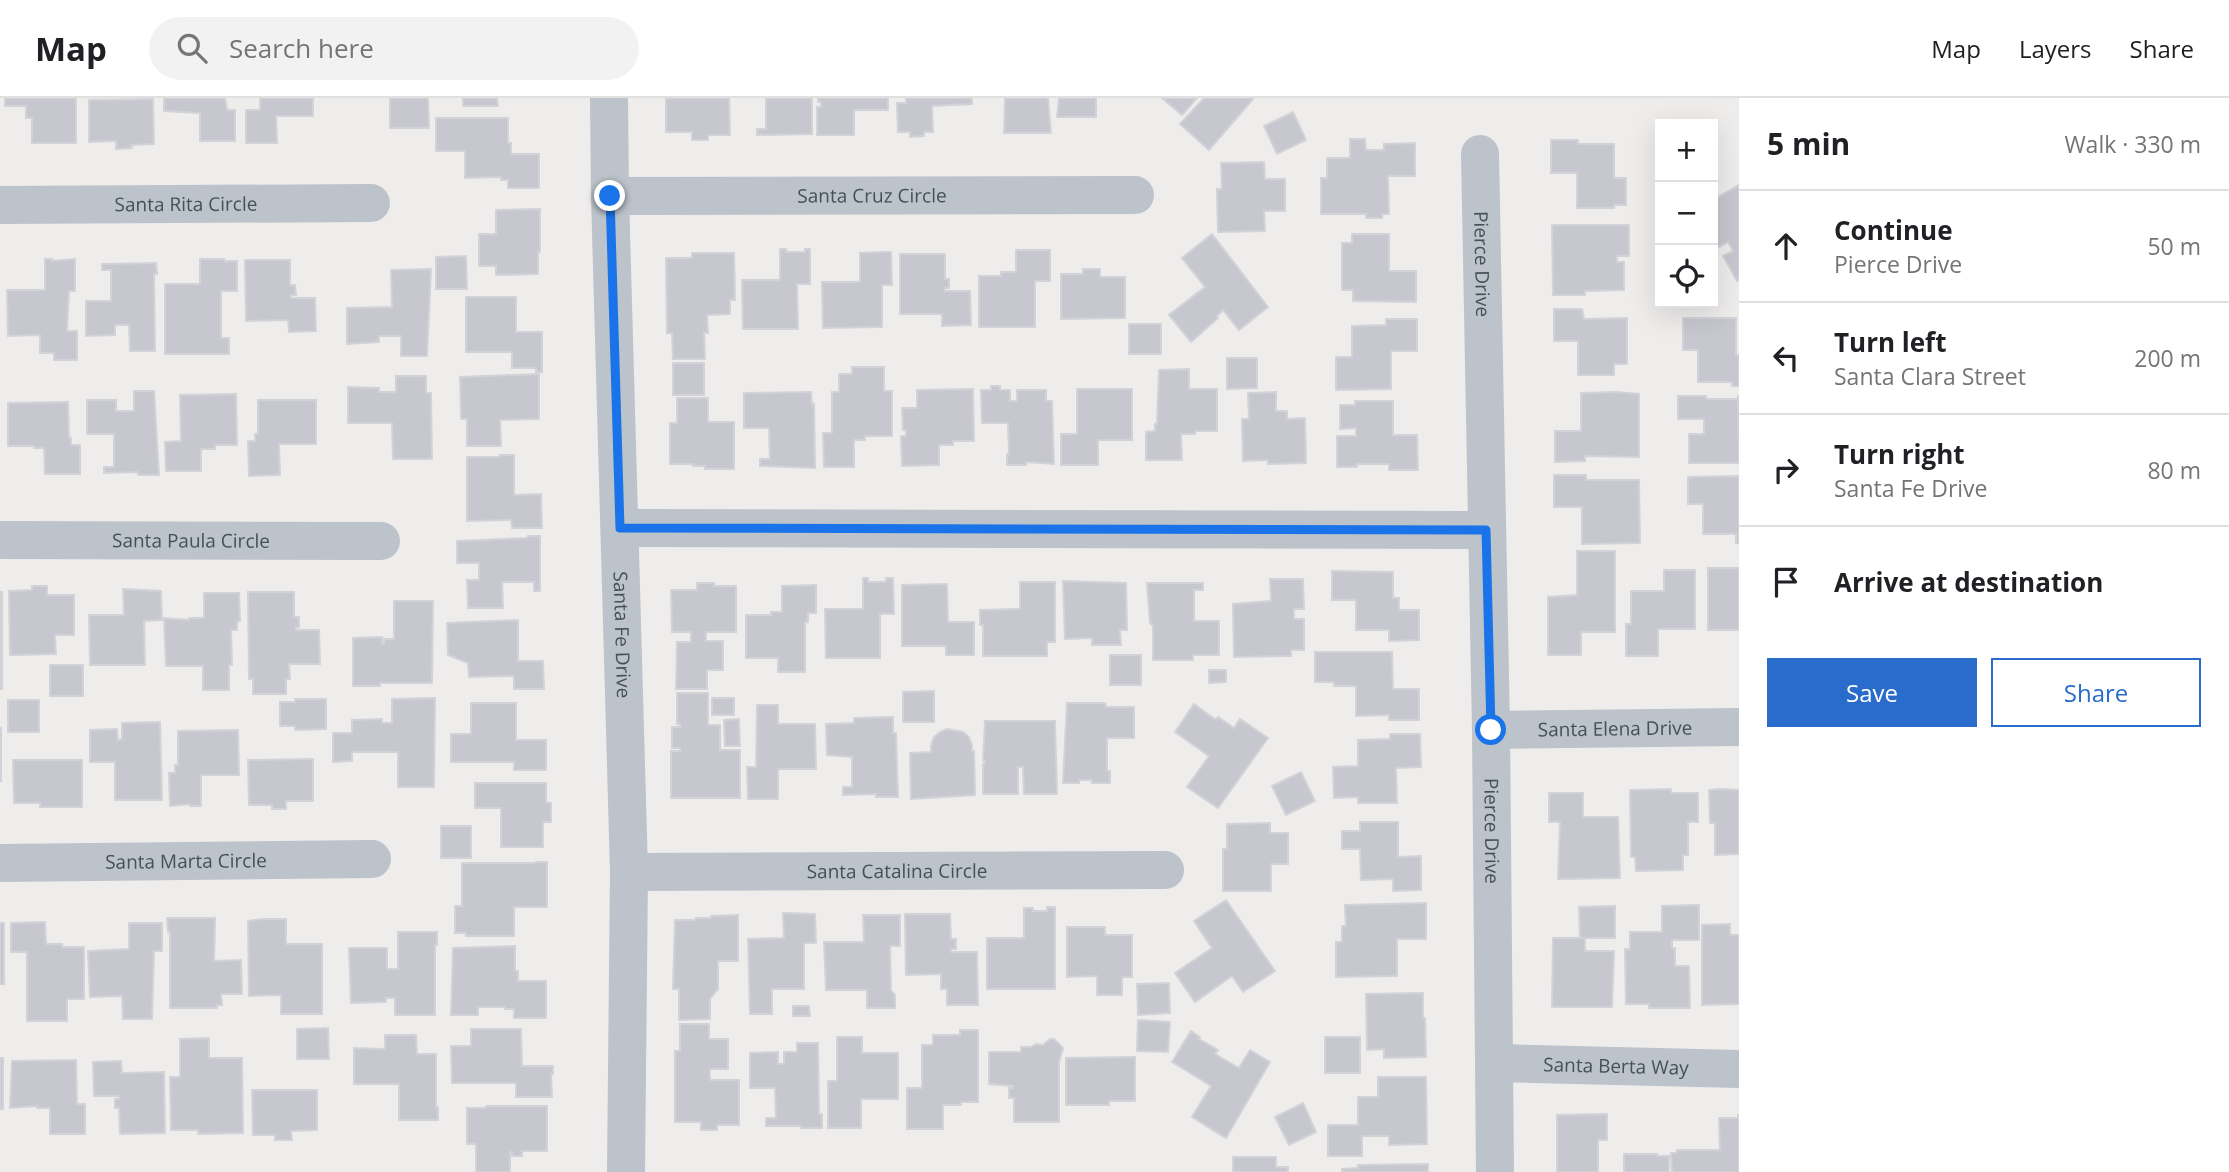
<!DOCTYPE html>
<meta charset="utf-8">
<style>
:root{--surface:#fff;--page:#f2f2f2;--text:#202124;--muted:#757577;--line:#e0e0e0;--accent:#296ccc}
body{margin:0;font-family:"Open Sans",sans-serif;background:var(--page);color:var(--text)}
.controls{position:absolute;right:21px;top:21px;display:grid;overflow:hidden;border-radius:0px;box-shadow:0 7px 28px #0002}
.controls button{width:63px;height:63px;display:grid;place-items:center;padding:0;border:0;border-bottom:2px solid var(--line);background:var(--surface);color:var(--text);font:35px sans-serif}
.stop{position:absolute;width:21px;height:21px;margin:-16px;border:5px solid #1a73e8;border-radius:50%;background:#fff}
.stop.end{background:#1a73e8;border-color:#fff;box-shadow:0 2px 7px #0008}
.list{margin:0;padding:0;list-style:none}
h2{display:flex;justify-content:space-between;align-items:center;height:91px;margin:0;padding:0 28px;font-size:30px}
h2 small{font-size:23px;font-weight:400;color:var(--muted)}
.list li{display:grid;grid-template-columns:46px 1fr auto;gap:21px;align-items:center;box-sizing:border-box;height:112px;padding:0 28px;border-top:2px solid var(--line)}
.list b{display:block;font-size:26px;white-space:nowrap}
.list p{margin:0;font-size:23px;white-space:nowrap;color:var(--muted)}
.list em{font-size:23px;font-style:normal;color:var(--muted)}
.actions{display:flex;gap:14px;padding:21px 28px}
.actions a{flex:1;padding:16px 0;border:2px solid var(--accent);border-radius:0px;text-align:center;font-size:24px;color:var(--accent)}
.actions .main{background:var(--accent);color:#fff}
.icon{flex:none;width:38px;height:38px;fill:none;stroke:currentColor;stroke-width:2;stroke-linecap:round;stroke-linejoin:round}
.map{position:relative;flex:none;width:1739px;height:1074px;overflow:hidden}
header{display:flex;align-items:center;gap:42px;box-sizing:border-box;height:98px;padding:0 35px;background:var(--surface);border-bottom:2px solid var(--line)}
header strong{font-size:33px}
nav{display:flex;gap:38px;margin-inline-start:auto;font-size:24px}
.search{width:490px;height:63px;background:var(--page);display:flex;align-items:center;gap:18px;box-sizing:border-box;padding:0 24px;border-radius:38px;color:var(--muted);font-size:26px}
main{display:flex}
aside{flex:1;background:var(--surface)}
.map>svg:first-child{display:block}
.building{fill:#c7c8cf;stroke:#d1d3d8;stroke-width:2}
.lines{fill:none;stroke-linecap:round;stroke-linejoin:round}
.minor{stroke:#bcc3ca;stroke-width:38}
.route{stroke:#1a73e8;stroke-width:9}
.labels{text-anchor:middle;stroke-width:5;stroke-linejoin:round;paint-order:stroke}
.street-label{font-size:19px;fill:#474f58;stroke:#fff}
</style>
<header>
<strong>Map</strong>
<div class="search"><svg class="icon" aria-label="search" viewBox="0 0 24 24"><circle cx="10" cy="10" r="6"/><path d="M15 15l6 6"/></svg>Search here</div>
<nav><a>Map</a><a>Layers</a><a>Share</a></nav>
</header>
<main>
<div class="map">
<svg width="1739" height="1074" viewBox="0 0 1739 1074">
<rect width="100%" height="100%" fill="#efecec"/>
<!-- building -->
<path class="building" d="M5,0H76V45H32V20H26V8H5Z
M164,0H225L227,12H235V43H200V15L164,13Z
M260,0H313V18H276L277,45H246V12H260Z
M390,0H428L429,30H390Z
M463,0H497L498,8H463Z
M666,0H729L730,37H708V42H692V34H666Z
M766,0H812V36L757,37V31H766Z
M818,0H888V12H854V37H817V9H821V4H818Z
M906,0H972V6L932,8L933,34H924V38L910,39V34H898L897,5H906Z
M1005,0H1048L1051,35H1004Z
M1059,0H1096V19H1057Z
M1162,0H1197L1182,17Z
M1204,0H1254L1209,52L1180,26Z
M153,1L154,46L131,47L132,50L116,51V43L89,44V2Z
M1293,14L1306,42L1277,56L1264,28Z
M436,20H508V45H511V56H539V90H508V82H501V79L465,80V53H436Z
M1350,41H1365L1366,52H1384V46L1415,45V78H1388L1389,116H1382V120H1366V116H1321V80H1327V60H1350Z
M1551,42H1578V46H1614V80H1626V107H1614V110H1577V75H1551Z
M1264,64L1265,81H1285V113H1264L1265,133L1218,134L1217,91H1222L1221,65Z
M1739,87V182L1737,183L1723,158L1733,153L1728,144L1713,152V102Z
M540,111V154H538V176L496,177V168H479V136H496V112Z
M1552,127H1629V158H1617V164H1624V192L1585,193V197H1553Z
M1212,136L1268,209L1239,232L1223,212L1217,218L1218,220L1191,244L1169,217L1205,189L1182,160Z
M1352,136H1389V173H1416V204L1353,203V192H1342V145H1352Z
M780,151H786V154H805V151H810V186H797L798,231H743L742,182H780Z
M1016,152H1050V183H1035V229H979V178H1001V174H1016Z
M882,154H891L892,187H882V229L823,230L822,184H860V155Z
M692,155H734L735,202H730V216L707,217L708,235L704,234L705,261H673L672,235H667L666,160H692Z
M900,156H945V181H949V190H945V193H970L971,227L942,228V216H900Z
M466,158L467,191H436V159Z
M45,161H52V163L75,161V193H69L67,233H77V262H54V255H40V237L8,238L7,192H45Z
M200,161H224V163H237V193H221V240H229V256H165V186H200Z
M245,162H290V187H295L296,197H291V200H315L316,233L289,234L288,222L246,223Z
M156,165L157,176H154L155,253H130L129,227H115V237L86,238V203H111V172H102V166Z
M431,171L427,258H401V238H379V244L347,246V210L392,209L391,172Z
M1083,171H1100V179H1125V220L1061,221V176H1083Z
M466,199H516V234H542V274H536V270H512V254H466Z
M1554,211H1582L1584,221L1627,220V266H1614V277H1578V243H1554Z
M1683,220H1736V257H1739V288H1732V284H1698V252H1683Z
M1386,221H1417V253H1391V291L1336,292V259H1352V228L1386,227Z
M1129,226H1161V256H1129Z
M1227,260H1257V290L1227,291Z
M673,265H704V297H673Z
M852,269H884V293H892V338H865V342H854V369H824L823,335H832V294H839V276H852Z
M1189,271V291H1217V333H1195V336H1181L1182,362H1146V334L1155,333V326H1157L1159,272Z
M539,276V321L500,322L501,348H467V321H461L460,279Z
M396,278H426V295H431L432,361H393L392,325H348V289L379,290V294H396Z
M991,288H1000V292H1010V303H1017V292H1046V303H1052L1054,366L1026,364V367H1007V356H1009L1008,325H982L981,292H991Z
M973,291L974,343H953V347H939V367L902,368L901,338H906V332H903L902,310H917V292Z
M1077,291H1132V342H1098V367H1061V336H1077Z
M134,293H154L159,377H138V374L104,375V369H114V336H87V302H116V313H134Z
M811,294L812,306H814L815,370L760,368V361H770L769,330H744V295Z
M1276,294V313H1287V321L1305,320L1306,365L1268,366V362L1243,363L1242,321H1249L1248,295Z
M1617,294L1639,296V359L1585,358V363L1555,364V333H1581V295Z
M236,296L237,347H215V351H201V373H166L165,344L181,343L180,297Z
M1738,297L1739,365H1689V336H1704V321H1678V298H1706V301H1738Z
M677,300H708V324H734V371H705V368H693V366H670V325H677Z
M258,302H316V346H279L280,377L249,378L248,343H255V336H258Z
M1355,303H1393V337H1417L1418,372H1389V366H1357V369H1337V338H1356V330L1340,331V307H1355Z
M68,304L69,340H71V347H80V376H45L44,350H34V348H8V305Z
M500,357H514V397L541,396L542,430H512L511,422L467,423V359H500Z
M1554,377H1586V382H1639L1640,445L1582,446V409H1554Z
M1739,378V445H1736V436H1703V406H1688V379Z
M528,438H540V493H534V484H502L503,510H468L467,482H479V465H457V443L528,440Z
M1577,453H1615V534H1581V557H1548V499L1577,497Z
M1708,470H1739V532H1708Z
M1664,472H1695V531H1658V558H1626V526H1631V493H1664Z
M1332,473L1393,474V500H1399V512H1419V542L1389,543V532H1356V502H1332Z
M863,480H868V484H886V480H893L894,516H880V560H826L825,511H863Z
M1270,481H1303L1304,511H1294V521H1304V552H1291V558L1234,559L1233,506L1271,503Z
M1063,483L1126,485L1127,532H1120L1121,547H1092V540L1065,541Z
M1020,484H1055V544H1047V558H983V527H980V512L1020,511Z
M697,485H714V488H736V534H706V543H723V572H707V591H676L677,544H691V534H672L671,492H697Z
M1147,485H1203V492H1194V523H1219V557H1193V562H1153V528L1150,525Z
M947,486L948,524H974V557H946V548H902V487Z
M816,487V515H808V524H805V574H778V560H746V517H771V514H782V488Z
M32,488H47V497H74V537H55L56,556L10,557L9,493L32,492Z
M123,491L161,493L162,522L144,523L145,567H90L89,517H124Z
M0,494H2V591H0Z
M248,494H294V519H299V529H296V532H319L320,566H289L290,581H286V596H253V581H249Z
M204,495H239L240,523L237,524V532H231L232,567H229V592H203V568H166L164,520L189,522V520H204Z
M394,503H433L432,585H380V588H353V540L382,539V546H384V541H394Z
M518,522V563H543L544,591H514V578L469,579L468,565L448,557L447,525Z
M1315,554H1392L1393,591H1419V622H1389V617L1356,618V588H1334V584H1315Z
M1110,557H1141V587H1110Z
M50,567H83V598H50Z
M1209,572H1226V584L1209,585Z
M934,593V624H903V594Z
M677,595H708V627H720V652H740V700H671V653H680V650H672V629H680V626H677Z
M435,600L434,689H398V654H352V663L333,664V635H352V622L382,621V625H392V601Z
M712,600H734V617H712Z
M295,601H326V631L295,632V628H280V604H295Z
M8,602H39V634H8Z
M471,605H516V642H546V672H514V664H451V636H471Z
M1067,605H1105L1106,609H1134V640H1107V673H1110V685H1092V682H1079V685H1063Z
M1194,606L1216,622L1218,619L1234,630L1240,621L1268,640L1218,710L1187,689L1209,658L1175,634Z
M757,607H778V626H815L816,671H778V701H748L747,669H756Z
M893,619V635H896L898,699H876V696L843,697V689H852V659L827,657L826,626L854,625V620Z
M739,621L740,648H725L724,622Z
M985,623H1055L1057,696H1024L1023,669H1018V696H983V666H985V663H983Z
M160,624L162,702H115V664H90V632L117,631L118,642L122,641V625Z
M0,630H1V683H0Z
M947,631L963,634L969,639L972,647V653H974L975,697L911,701L910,655L931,654V647L934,639L940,634Z
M238,632L239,677H201V708H190V706L170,708L169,675H175V667H178V633Z
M1390,636H1420L1421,669L1396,670L1397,705H1358V699L1334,700L1333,669L1358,668V642L1390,641Z
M313,661V703H286V711H272V707H249L248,662Z
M13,662H82V709H40V705H14Z
M1301,674L1315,703L1286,717L1272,688Z
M475,685H546V704L551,705V724H543V749H501V710H475Z
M1671,691V695H1698V724H1688V757H1683V772L1636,773L1635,759H1631L1630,692Z
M1720,691L1739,692V756L1715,757V725H1710L1709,692Z
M1549,695H1583V719H1618L1620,780L1558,781L1560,724H1549Z
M1360,724H1398V759L1421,758V792L1393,793V781L1361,782L1360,751H1342V733H1360Z
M1270,725V735H1288V766H1271V793H1223V751H1227V726Z
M441,728H471V760H441Z
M536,764H547V809H514V838H466V835H455V808H462V765H536Z
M1226,802L1275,873L1243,894L1232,878L1195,904L1175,875L1212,850L1194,823Z
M1426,805V841H1397V878L1336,879V844H1342V828H1346L1345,807Z
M1699,807V842H1672V850H1675V868H1689L1690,910H1649V906H1626L1625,851H1630V834H1662V808Z
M1615,808V840H1580L1579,809Z
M1047,809H1055V891H987V840H1024V810H1033V813H1047Z
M783,815L815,816L816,845H804V891H772V916H750L748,841L784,840Z
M905,816H950L951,841H956V851H951V854H977L978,907H947V891H941V876L906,877Z
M738,817V863H718V891L710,901V921L679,922V891H673L675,822H696V820H711V818Z
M863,817H900V848H890L891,892L895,897V910H867V892H826L824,844H864Z
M167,820H215L214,863L241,862L242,896H221L222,907H217V910H170V834H168Z
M262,821H286V846H322V916H281V897L249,898L248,823Z
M45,824L46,846H62V849H84V901H67V923H27V854H11V825Z
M0,825H4V886H0Z
M129,825H162V853H154L152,921H123L122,898L90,899L88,853L129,851Z
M1730,826V837H1739V906L1702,907V827Z
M1067,829H1105V837H1132V879H1122V897H1097V878L1067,879Z
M398,834H437V847H435V917H395V900H386V904L351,905L349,850H387V871H398Z
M1553,840H1585V853H1614L1612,909H1552Z
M515,848V873H518V883H546V920H514V911H505V909H478V917H451L453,850Z
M1169,885L1170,915L1138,917L1137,886Z
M1423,895V920H1425L1426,959L1384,960V951L1367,952L1366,896Z
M793,908H809L810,918H793Z
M1138,922L1170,924L1168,954L1137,953Z
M680,926H709V941H728V971H710V982H739V1027H717V1032H701V1024H675V953H680Z
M328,930L329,961H297V931Z
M471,931H521L522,968H553V976H551L552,999H516V985H452L451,948H471Z
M960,932H978V1004H961V1007H943V1031H907V990H922V947H933V937H960Z
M1191,933L1200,939L1199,941L1218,952L1215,956L1239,970L1250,952L1270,964L1226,1040L1192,1019L1211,988L1172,964Z
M385,937H416L417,956H436V1009H438V1022H399V986H354V950L385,951Z
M837,939H862V955H898V1001H861V1030H828V983H837Z
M1325,939H1360V975H1325Z
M209,940V960H242L243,1035L198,1036V1032H171L170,979H180V941Z
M1050,941H1054L1063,950L1059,964V1024H1014V1000H1009V990H1013V988L989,986V954H1021V949H1031L1036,946L1043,947Z
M797,945H818L819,1016H822V1030H801V1028H766V1020H776L775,990H750V955L778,954V966H784V954H797Z
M1135,959V1003H1109V1007H1066V960Z
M0,960H3V1011H0Z
M76,962L77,1006H85V1036H50V1010H37V1008L10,1010L12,963Z
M121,963L122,975L164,974L165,1035L120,1036L119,1010H115V1001H119V998H94L93,964Z
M1378,979H1426L1427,1046L1389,1047V1038H1362V1058H1328V1027H1358V999H1378Z
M252,992H317V1032L291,1033L292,1042H275V1037H253Z
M1303,1005L1316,1034L1289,1047L1275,1019Z
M486,1008H547V1053H522V1058H512V1054H510V1074H476V1046H467V1010H486Z
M1607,1016V1042H1598V1074H1557V1017Z
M1738,1017H1739V1074H1672L1671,1055H1677V1052H1720L1719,1020H1738Z
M1624,1056H1657V1058H1669V1074H1624Z
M1233,1059H1276V1069H1288V1074H1233Z
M1428,1066V1074H1342V1071L1358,1070V1067Z"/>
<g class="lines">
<!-- minor -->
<g class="minor">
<path id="s1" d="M609,0L610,98L629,774L626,1074"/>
<path id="s2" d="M1480,56L1491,632L1495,1074"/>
<path id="s3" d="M610,98L1135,97"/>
<path id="s4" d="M0,107L371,105"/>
<path d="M620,430L1486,432"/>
<path id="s5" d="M0,442L381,443"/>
<path id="s6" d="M1491,632L1739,629"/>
<path id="s7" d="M0,765L372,761"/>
<path id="s8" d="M629,774L1165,772"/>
<path id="s9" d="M1494,965L1739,971"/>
</g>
</g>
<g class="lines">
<!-- route -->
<path class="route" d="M610,98L620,430L1486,432L1491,632"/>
</g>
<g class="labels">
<!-- street labels -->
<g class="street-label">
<text dy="7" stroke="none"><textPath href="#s3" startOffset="262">Santa Cruz Circle</textPath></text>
<text dy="7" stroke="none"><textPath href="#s4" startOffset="186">Santa Rita Circle</textPath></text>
<text dy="7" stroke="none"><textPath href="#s2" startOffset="110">Pierce Drive</textPath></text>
<text dy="7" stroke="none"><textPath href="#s5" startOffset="191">Santa Paula Circle</textPath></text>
<text dy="7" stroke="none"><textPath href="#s1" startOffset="537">Santa Fe Drive</textPath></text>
<text dy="7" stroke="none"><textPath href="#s6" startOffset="124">Santa Elena Drive</textPath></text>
<text dy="7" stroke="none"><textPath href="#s2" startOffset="677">Pierce Drive</textPath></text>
<text dy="7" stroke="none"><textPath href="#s7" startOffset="186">Santa Marta Circle</textPath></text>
<text dy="7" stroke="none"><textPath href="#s8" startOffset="268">Santa Catalina Circle</textPath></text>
<text dy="7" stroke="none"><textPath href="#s9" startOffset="122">Santa Berta Way</textPath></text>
</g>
</g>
</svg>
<div class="controls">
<button>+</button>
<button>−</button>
<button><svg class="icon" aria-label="locate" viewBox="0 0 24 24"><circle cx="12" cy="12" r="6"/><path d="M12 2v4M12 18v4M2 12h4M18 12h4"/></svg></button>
</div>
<div class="stop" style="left:1491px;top:632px"></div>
<div class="stop end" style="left:610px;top:98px"></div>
</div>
<aside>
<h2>5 min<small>Walk · 330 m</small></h2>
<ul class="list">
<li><svg class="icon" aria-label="ahead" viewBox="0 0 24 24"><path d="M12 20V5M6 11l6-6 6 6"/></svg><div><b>Continue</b><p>Pierce Drive</p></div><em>50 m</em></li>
<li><svg class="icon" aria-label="left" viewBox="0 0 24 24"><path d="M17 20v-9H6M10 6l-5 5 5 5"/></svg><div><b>Turn left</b><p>Santa Clara Street</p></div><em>200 m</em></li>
<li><svg class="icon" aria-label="right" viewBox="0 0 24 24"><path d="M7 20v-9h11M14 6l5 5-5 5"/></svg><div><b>Turn right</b><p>Santa Fe Drive</p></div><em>80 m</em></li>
<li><svg class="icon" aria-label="arrive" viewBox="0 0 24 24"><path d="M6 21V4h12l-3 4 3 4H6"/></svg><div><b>Arrive at destination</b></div></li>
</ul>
<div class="actions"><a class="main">Save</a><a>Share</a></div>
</aside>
</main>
